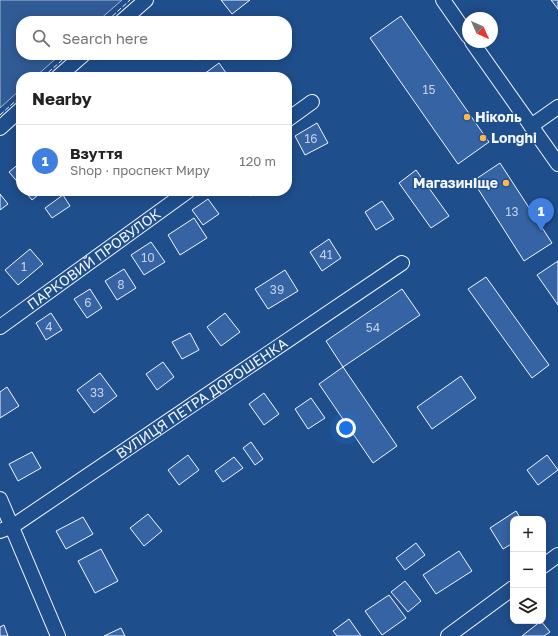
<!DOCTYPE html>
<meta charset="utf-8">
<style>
:root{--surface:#fff;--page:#f6f6f6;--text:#222;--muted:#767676;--line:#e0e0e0;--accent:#ea580c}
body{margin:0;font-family:"Golos Text",sans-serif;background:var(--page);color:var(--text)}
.controls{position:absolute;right:12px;bottom:12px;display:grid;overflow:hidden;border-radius:8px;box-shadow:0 2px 10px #0003}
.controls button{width:36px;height:36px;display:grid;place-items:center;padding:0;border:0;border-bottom:1px solid var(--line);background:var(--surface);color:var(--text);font:20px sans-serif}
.compass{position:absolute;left:462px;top:12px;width:36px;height:36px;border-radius:50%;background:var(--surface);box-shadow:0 2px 10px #0003;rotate:135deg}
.you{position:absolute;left:346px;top:428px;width:14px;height:14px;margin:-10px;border:3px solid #fff;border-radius:50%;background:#1a73e8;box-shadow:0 0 0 6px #1a73e833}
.badge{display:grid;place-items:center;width:26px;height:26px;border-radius:50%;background:var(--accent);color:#fff;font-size:13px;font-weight:700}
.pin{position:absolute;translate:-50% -33px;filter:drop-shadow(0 1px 2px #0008)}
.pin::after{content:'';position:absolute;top:21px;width:14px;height:12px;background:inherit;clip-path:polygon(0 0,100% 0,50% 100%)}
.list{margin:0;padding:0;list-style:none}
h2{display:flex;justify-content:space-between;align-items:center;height:52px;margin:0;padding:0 16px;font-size:17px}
h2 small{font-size:13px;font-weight:400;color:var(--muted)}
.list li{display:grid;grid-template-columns:26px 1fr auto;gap:12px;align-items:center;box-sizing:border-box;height:72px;padding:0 16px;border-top:1px solid var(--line)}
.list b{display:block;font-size:15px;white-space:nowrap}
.list p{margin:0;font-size:13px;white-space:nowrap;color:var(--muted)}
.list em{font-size:13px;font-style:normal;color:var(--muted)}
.icon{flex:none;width:22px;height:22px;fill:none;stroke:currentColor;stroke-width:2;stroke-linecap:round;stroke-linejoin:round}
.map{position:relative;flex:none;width:558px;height:636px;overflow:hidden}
.search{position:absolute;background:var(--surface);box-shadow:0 2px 10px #0003;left:16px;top:16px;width:276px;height:44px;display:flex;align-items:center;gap:10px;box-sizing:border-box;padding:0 14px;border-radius:16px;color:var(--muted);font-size:15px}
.panel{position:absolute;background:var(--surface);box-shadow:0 2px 10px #0003;left:16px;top:72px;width:276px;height:124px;border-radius:16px}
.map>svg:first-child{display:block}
.built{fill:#305b95;stroke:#a8bbd7}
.building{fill:#3563a3;stroke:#f2f6ff}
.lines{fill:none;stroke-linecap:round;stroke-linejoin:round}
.street-casing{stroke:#f2f6ff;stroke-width:16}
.street{stroke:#1f4e8c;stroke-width:14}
.fence{stroke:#f2f6ff;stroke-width:1;stroke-dasharray:5 2;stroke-linecap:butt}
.poi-dot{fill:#ffb74d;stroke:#1f4e8c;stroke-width:1.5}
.labels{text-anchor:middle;stroke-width:3;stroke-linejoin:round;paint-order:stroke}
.number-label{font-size:12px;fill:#c3d1e8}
.poi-label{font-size:14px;font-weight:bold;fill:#f2f6ff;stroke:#1f4e8c;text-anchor:start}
.street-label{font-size:14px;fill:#f2f6ff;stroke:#1f4e8c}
</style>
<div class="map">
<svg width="558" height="636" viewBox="0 0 558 636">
<rect width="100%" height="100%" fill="#1f4e8c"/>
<!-- built -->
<path class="built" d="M0,0H122L98,21H21V55H60L35,77H21V89L0,108Z"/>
<!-- building -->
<path class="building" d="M221,0H250L232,14Z
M551,0H558V9Z
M401,16L489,142L458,164L370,38Z
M191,55H202L195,60Z
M219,63L229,77H200Z
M317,123L328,143L305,155L295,136Z
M21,162V186L9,172Z
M500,163L552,243L524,261L473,181Z
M416,170L449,216L431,228L399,183Z
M25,191H43L32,200Z
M246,191H258L250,196Z
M0,194L8,204L0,210Z
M63,195L70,206L52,218L45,208Z
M208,199L219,214L203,225L192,210Z
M382,201L394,219L376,230L365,212Z
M194,218L207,238L180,255L168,235Z
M329,239L341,258L322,271L310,252Z
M151,242L165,262L144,275L131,255Z
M30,249L43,264L18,285L5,270Z
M558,261V305L537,275Z
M124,269L136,288L117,300L105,281Z
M285,270L298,291L268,309L255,289Z
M486,277L549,365L532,378L468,289Z
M90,289L102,308L87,318L74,299Z
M402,289L420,315L343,367L326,341Z
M51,313L62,330L46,340L36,323Z
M225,313L240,332L221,346L207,327Z
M190,333L199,350L182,359L172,342Z
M163,362L174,377L157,390L146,374Z
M343,367L397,446L373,463L319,384Z
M100,373L117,396L94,413L77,390Z
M461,376L476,398L432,429L417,407Z
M7,387L19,406L0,418V392Z
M264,393L279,414L264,425L249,404Z
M311,398L325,418L308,429L295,409Z
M251,442L263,459L255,465L243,448Z
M32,452L41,468L18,481L9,464Z
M188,455L199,470L179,485L168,470Z
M547,455L558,470L538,485L527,470Z
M234,457L243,468L223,482L215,471Z
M516,511L521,519H513V543L503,549L490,528Z
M148,514L162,531L144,546L130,528Z
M83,517L93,534L66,549L56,531Z
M416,543L425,555L405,570L396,558Z
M101,549L118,581L95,593L78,561Z
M459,551L472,571L436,594L423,575Z
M405,581L421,601L408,612L391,592Z
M389,595L406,618L382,635L365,611Z
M349,619L361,636H337L333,631Z
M541,621L550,632L544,636H522Z
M4,625L8,636H0V627Z
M121,628L125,636H104Z"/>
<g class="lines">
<!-- street casing -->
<g class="street-casing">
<g id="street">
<path d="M443,0L468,36"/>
<path d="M122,21L146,0"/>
<path d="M472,42L558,164"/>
<path d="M58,77L83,55"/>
<path d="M287,120L312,102"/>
<path d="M531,126L558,107"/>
<path d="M0,128L21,109"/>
<path id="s1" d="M0,327L188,191"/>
<path d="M0,499L58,636"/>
<path id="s2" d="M0,531L13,526L402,263"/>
<path d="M543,566L558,555"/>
<path d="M448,636L513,588"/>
</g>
</g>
<!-- street -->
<use href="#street" class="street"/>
<!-- fence -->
<path class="fence" d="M107,21L130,0
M43,77L68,55
M0,115L21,96"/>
</g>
<!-- markers -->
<g class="poi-dot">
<circle cx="467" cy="117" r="4"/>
<circle cx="483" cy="138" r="4"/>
<circle cx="506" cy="183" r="4"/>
</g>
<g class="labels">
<!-- number labels -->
<g class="number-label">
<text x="429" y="94">15</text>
<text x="311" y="143">16</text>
<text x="512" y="216">13</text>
<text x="326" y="259">41</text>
<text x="148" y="262">10</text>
<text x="24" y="271">1</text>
<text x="121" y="289">8</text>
<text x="277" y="294">39</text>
<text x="88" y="307">6</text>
<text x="49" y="331">4</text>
<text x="373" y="332">54</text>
<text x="97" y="397">33</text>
</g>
<!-- poi labels -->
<g class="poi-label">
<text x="475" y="122">Ніколь</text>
<text x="491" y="143">Longhi</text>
<text x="498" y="188" text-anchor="end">МагазинІще</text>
</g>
<!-- street labels -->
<g class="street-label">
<text dy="5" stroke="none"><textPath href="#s1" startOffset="116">ПАРКОВИЙ ПРОВУЛОК</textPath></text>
<text dy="5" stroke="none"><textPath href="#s2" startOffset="242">ВУЛИЦЯ ПЕТРА ДОРОШЕНКА</textPath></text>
</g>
</g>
</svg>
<div class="controls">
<button>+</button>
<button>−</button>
<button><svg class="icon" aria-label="layers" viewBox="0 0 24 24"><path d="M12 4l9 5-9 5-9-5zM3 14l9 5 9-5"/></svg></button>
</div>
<svg class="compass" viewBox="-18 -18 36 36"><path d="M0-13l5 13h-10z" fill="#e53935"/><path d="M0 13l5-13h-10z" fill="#767676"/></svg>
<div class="you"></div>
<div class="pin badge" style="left:541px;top:231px;background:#3f7fe0">1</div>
<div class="search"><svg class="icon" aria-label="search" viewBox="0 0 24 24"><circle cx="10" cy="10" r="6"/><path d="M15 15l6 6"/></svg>Search here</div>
<section class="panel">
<h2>Nearby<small></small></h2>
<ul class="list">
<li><span class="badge" style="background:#3f7fe0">1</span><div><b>Взуття</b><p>Shop · проспект Миру</p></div><em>120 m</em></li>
</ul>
</section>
</div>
